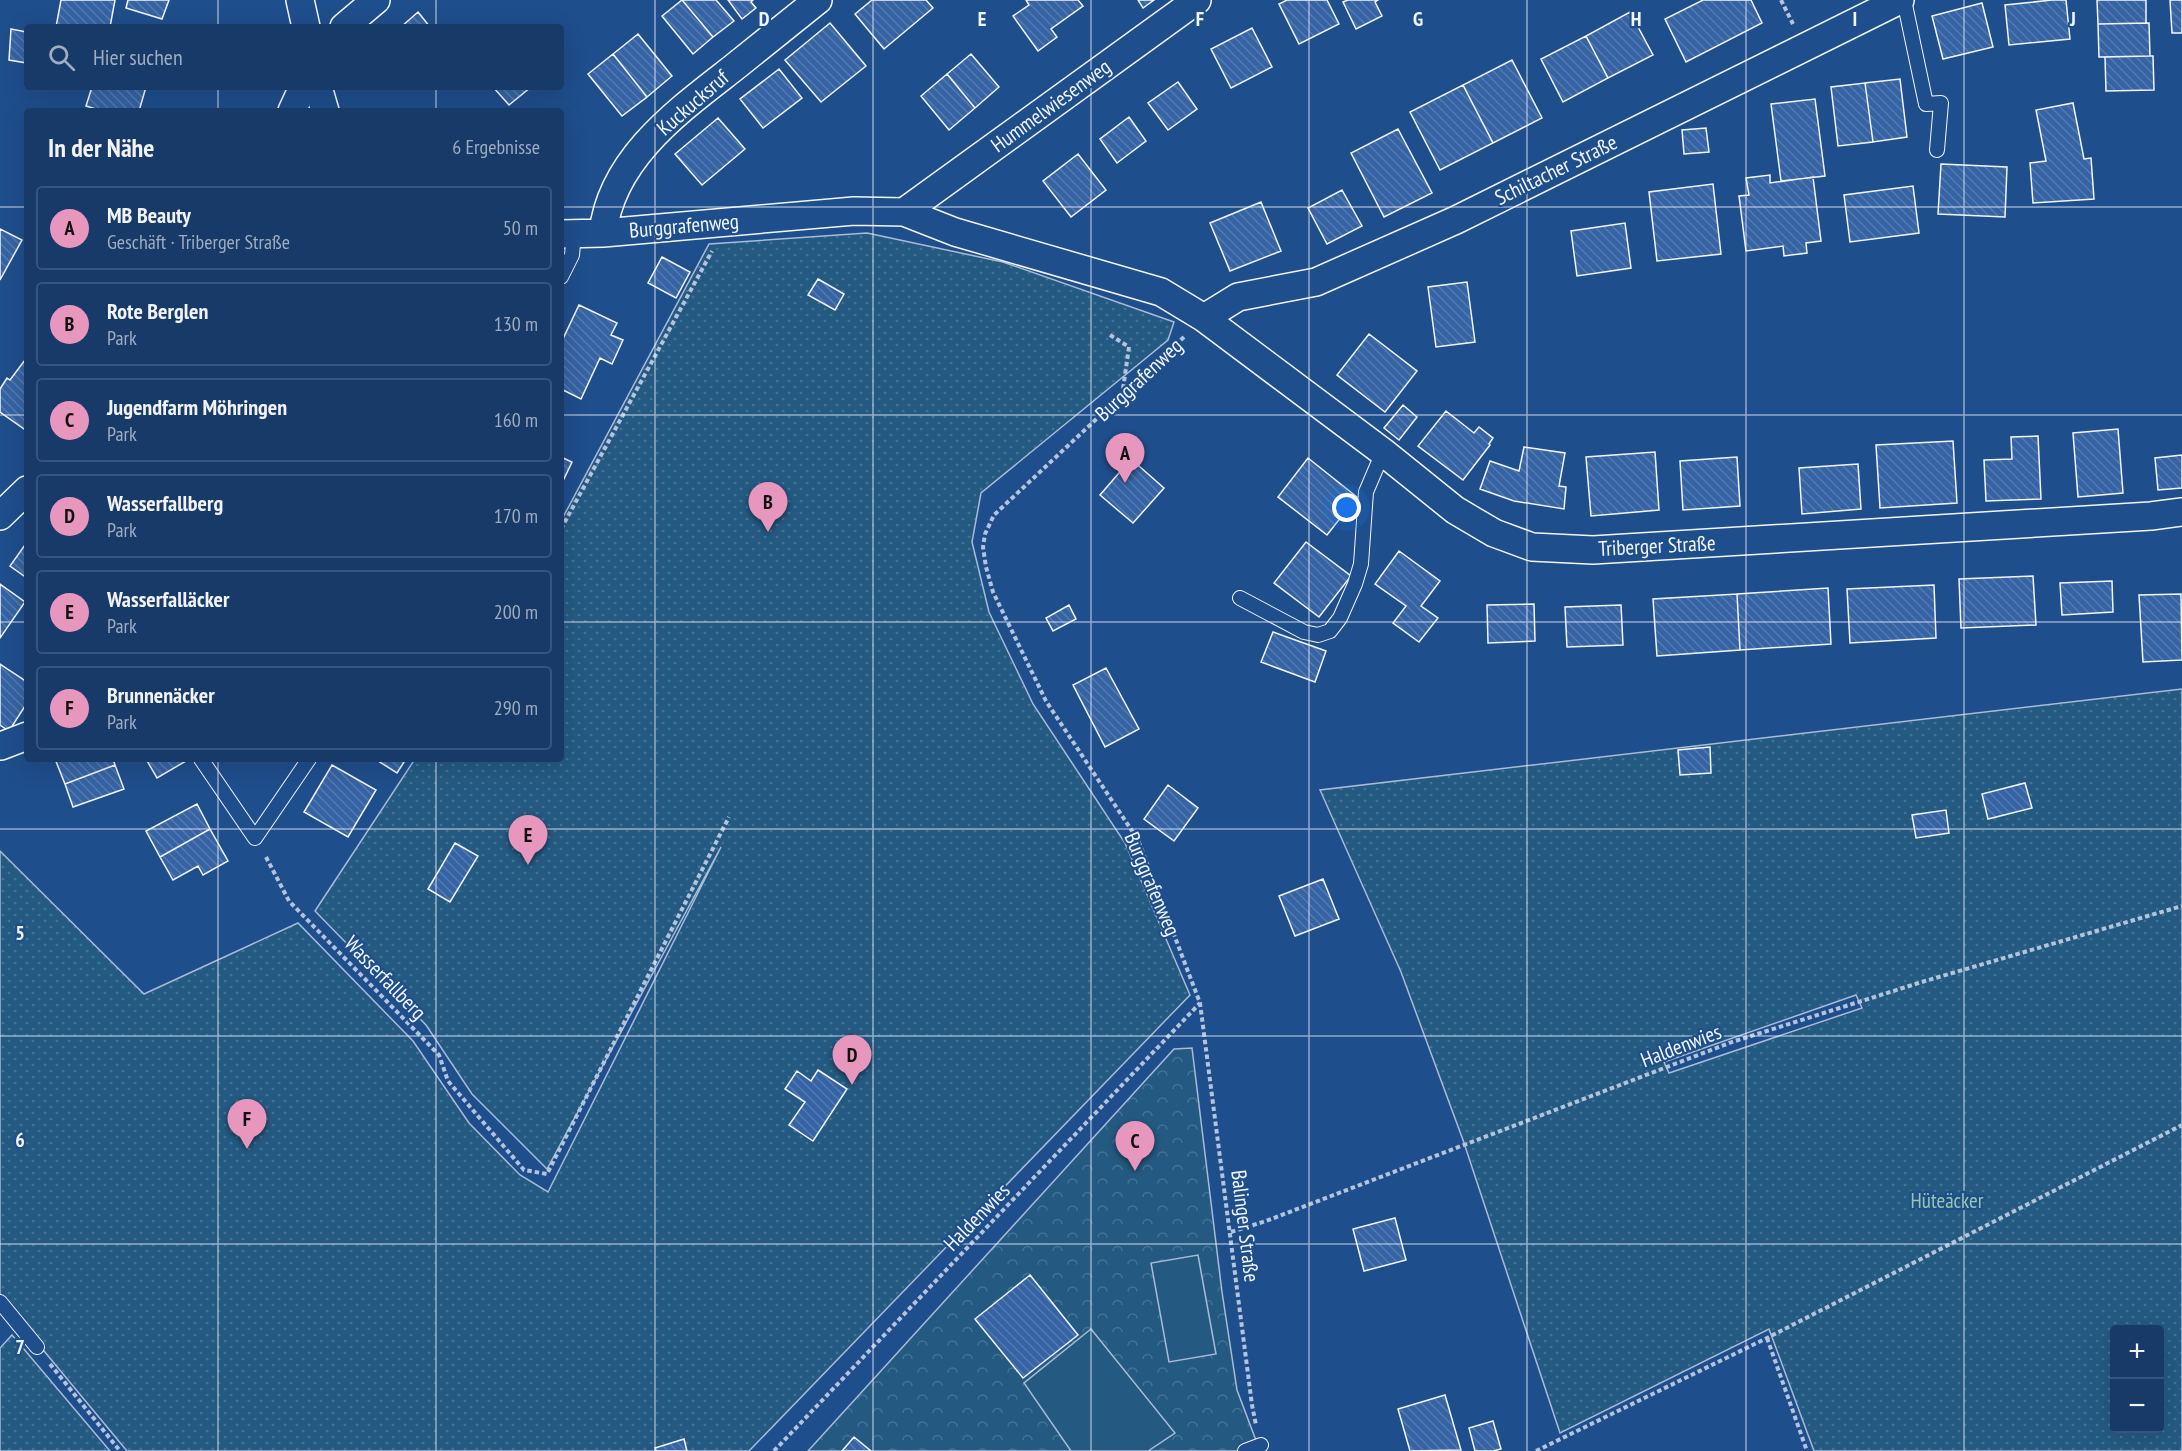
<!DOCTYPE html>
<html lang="de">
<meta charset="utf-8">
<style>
:root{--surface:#173a69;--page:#244571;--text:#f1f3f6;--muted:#9eadc0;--line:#36547d;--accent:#e797bd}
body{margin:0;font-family:"PT Sans Narrow",sans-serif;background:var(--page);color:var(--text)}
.controls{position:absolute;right:18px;bottom:18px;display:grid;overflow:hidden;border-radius:6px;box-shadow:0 6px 24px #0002}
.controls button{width:54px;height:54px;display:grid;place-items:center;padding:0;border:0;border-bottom:2px solid var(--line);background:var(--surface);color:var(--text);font:30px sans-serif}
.you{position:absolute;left:1347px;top:508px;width:21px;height:21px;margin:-15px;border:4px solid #fff;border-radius:50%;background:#1a73e8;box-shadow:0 0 0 9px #1a73e833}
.badge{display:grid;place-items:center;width:39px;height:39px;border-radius:50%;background:var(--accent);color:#111;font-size:20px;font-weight:700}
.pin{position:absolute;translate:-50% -50px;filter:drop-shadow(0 2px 3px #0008)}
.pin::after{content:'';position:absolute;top:32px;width:21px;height:18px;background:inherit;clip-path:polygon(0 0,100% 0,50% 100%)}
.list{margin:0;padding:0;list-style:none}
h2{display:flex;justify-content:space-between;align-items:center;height:78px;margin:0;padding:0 24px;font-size:26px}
h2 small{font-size:20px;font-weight:400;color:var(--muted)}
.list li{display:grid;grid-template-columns:39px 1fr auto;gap:18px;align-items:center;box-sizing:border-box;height:84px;margin:0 12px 12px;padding:0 12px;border:2px solid var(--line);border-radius:6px}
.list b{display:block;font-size:22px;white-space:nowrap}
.list p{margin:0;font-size:20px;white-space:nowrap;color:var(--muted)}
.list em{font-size:20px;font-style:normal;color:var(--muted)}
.icon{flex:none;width:33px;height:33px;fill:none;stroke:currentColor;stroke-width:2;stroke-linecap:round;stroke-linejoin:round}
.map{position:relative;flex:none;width:2182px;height:1451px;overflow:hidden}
.search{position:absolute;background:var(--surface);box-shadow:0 6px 24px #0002;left:24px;top:24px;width:540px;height:66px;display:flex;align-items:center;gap:15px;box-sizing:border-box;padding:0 21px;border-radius:6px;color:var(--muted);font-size:22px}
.panel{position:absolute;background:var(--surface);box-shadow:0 6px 24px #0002;left:24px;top:108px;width:540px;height:654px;border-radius:6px}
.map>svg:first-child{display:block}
.grass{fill:url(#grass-dots);stroke:#a8bbd7;stroke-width:1.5;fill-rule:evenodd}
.park{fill:url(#park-crowns);stroke:#a8bbd7;stroke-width:1.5}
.pitch{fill:#245a82;stroke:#a8bbd7;stroke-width:1.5}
.building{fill:url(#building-back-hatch);stroke:#f2f6ff;stroke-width:1.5}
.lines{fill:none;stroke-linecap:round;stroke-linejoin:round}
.lane-casing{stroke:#f2f6ff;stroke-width:16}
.street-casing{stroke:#f2f6ff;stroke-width:30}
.path{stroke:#b3c4dc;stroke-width:4;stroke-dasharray:4.5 3;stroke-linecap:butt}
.lane{stroke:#1f4e8c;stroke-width:14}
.street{stroke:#1f4e8c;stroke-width:27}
.grid{fill:none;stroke:#f2f6ff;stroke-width:1.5;stroke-opacity:0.55}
.labels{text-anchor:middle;stroke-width:4.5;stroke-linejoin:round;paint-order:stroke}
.street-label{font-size:21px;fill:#f2f6ff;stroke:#1f4e8c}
.park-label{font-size:21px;fill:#97c8a6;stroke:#1f4e8c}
.grid-label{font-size:20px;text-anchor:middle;font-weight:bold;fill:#f2f6ff;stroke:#1f4e8c;stroke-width:4.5;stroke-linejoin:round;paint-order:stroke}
</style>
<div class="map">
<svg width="2182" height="1451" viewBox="0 0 2182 1451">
<defs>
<pattern id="grass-dots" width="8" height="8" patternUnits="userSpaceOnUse" patternTransform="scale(1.5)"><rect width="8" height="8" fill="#245a82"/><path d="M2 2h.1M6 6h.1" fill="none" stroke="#447295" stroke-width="1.8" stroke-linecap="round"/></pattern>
<pattern id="park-crowns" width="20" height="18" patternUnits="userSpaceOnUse" patternTransform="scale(1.5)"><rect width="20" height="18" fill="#245a82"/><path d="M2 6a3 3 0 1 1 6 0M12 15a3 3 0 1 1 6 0" fill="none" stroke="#447295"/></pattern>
<pattern id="building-back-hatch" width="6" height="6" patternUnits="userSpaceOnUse" patternTransform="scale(1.5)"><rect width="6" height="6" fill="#3563a3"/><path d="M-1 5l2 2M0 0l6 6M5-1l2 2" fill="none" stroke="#537ab1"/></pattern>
</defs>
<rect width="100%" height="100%" fill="#1f4e8c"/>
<!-- grass -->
<path class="grass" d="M867,233L1003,262L1174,322L1168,340L981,493L972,542L989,612L1033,704L1125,843L1190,995L749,1451H127L0,1298V851L144,994L298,923L413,1041L469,1123L520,1175L548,1192L721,847L547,1169L472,1094L426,1025L315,911L415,759H561V521L709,244Z
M2182,689V1451H1814L1769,1329L1560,1433L1463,1140L1401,972L1320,790ZM1856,995L1862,1008L1669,1073L1664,1062ZM2114,1330H2160V1428H2114Z
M12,1335L110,1451H0V1348Z"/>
<!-- park -->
<path class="park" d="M1192,1048L1222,1292L1237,1390L1260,1451H808L1174,1049Z"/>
<!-- pitch -->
<path class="pitch" d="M1198,1255L1216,1354L1169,1362L1151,1263Z
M1091,1329L1175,1433L1148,1451H1071L1024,1383Z"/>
<!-- building -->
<path class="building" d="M61,0H115L110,27H56Z
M128,0H169L162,19L126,8Z
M682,0H716L734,21L713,37Z
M682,0L713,37L693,54L662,16Z
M728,0H753L751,2L756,8L742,19Z
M872,0H926L933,8L884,49L855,14Z
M1026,0H1078L1083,6L1051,29L1057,37L1038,51L1013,16L1029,5Z
M1138,0H1154L1143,8Z
M1287,0H1327L1339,24L1299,44L1279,4Z
M1348,0H1378L1375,2L1382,16L1356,29L1343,2Z
M1703,0H1751L1762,23L1686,62L1665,19Z
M2052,0H2066L2070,39L2009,45L2005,5Z
M2097,0H2146V23L2098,24Z
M2170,0H2182V33H2172Z
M1982,3L1993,47L1943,59L1932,16Z
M418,12L430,27H401Z
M1630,12L1653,55L1608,78L1586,36Z
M830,23L866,66L821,102L785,60Z
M2149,23L2150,56L2099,57L2098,24Z
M1252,28L1272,67L1231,88L1211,49Z
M11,29L27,32V63L9,60Z
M638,34L672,76L647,97L613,54Z
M1586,36L1608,78L1563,102L1541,59Z
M613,54L647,97L622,116L588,74Z
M971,54L999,87L975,108L947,74Z
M2150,56H2153L2154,90L2106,91L2105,57Z
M1512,60L1542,118L1493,143L1463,85Z
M779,69L802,98L763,128L740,99Z
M947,74L975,108L949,130L921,96Z
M1900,79L1907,137L1873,142L1865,83Z
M1178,82L1197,109L1168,130L1148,103Z
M1865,83L1873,142L1838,146L1831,87Z
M1463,85L1493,143L1440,170L1410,112Z
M92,87H146L139,111H102L86,106Z
M493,87H531L509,105Z
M1815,99L1825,176L1781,181L1771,104Z
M2073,103L2084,159L2091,158L2094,199L2033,203L2030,163L2046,161L2036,110Z
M1129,117L1146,141L1117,163L1100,139Z
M718,118L745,149L702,185L675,154Z
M1706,128L1709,152L1684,154L1682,130Z
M1398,129L1432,193L1384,217L1351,153Z
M1078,154L1106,190L1071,217L1043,181Z
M1941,164L2007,167L2005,217L1938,214Z
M1770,175V183L1813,177L1821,241L1806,243L1807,253L1784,256L1783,246L1746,251L1739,196L1749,195L1746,178Z
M1713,184L1721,254L1657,261L1649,192Z
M1913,186L1919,233L1850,242L1844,195Z
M1342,190L1362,226L1327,244L1308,208Z
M1261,202L1281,251L1230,271L1210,223Z
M1625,223L1631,268L1577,276L1571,231Z
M0,229L22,240L0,280Z
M662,257L690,272L676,298L648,283Z
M818,279L844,294L835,310L808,295Z
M1467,282L1475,342L1436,347L1428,287Z
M579,305L617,323L611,335L623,340L612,364L600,358L581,399L561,389V343Z
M1369,334L1417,371L1385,412L1337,375Z
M25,360L27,361V431L0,412V389L7,378L10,380Z
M1403,405L1417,417L1399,440L1384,428Z
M1446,411L1474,433L1479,427L1493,438L1489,444L1490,445L1463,480L1418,446Z
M2118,429L2123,493L2078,497L2073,433Z
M2038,436L2041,499L1986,501L1984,460L2012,459L2011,437Z
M1953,441L1957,503L1880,508L1876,445Z
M1524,447L1565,453L1559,486L1566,487L1564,509L1514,501L1480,489L1490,461L1519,471Z
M1655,452L1659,510L1591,516L1586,457Z
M2182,455V488L2158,490L2155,458Z
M561,457L572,462L561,485Z
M1737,457L1740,506L1683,510L1680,461Z
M1308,458L1357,497L1327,535L1278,497Z
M1131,459L1164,488L1133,523L1100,495Z
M1858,464L1861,509L1802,514L1799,468Z
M27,542V578L10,566Z
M1306,542L1351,576L1319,617L1274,583Z
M1399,551L1440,581L1421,606L1438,618L1419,642L1393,623L1406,606L1375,584Z
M2033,576L2036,625L1961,628L1959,579Z
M2112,581L2113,612L2062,615L2060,583Z
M0,584L25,602L0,638Z
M1934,585L1936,638L1850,643L1847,589Z
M1828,588L1831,644L1740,650L1737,594Z
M1737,594L1740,650L1657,656L1653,599Z
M2181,594L2182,660L2143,662L2139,595Z
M1534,604L1535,641L1488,643L1487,605Z
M1069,605L1076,619L1053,631L1046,618Z
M1621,605L1623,645L1567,647L1565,607Z
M1273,632L1326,651L1315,682L1261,662Z
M0,664L27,682V703L9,731L0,725Z
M1106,668L1139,729L1105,747L1073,685Z
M1710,747L1711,773L1680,775L1678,750Z
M55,759H113L115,765L65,784Z
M146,759H184L186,761L157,778Z
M375,759H406L397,773Z
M115,765L124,789L73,807L65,784Z
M332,765L376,790L348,837L304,812Z
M2025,783L2032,808L1988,819L1982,794Z
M1168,785L1198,808L1174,841L1144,819Z
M197,804L210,829L160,857L146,831Z
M1946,810L1949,833L1916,838L1912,815Z
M210,829L228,861L203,875L198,866L173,880L160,857Z
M455,843L478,856L450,902L428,889Z
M1323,879L1339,919L1295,936L1279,896Z
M818,1070L847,1089L813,1141L789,1125L805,1102L785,1089L797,1071L811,1081Z
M1395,1218L1406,1260L1364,1271L1353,1229Z
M1030,1275L1078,1335L1023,1378L975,1319Z
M1445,1395L1461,1450L1410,1451L1398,1409Z
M1493,1421L1501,1449L1493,1451H1475L1469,1428Z
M854,1437L871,1451H842Z
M684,1439L687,1451H656L655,1448Z"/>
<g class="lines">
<!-- lane casing -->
<g class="lane-casing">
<path id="lane" d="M1904,0L1926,104L1941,103L1937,150
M561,277L572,255L574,234
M1240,598L1304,632L1318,635L1330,631L1340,618L1355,584L1361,564L1366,492L1383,452
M201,759L255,838L309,759
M0,1302L37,1347
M1245,1451L1261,1445"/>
</g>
<!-- street casing -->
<g class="street-casing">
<path id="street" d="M300,0L306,27
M344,27L376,0
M318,87L325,111
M292,111L303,87
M904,212L1197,0
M603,233C611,159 678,111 732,69C761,46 789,23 818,0
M561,234L603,233L854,211L904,212L955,232L1161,292L1204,318L1383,452L1455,510L1494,533L1532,547L1593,550L2151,516L2182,512
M1204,318L1238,297L1316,282L1456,220L1900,0
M0,516L27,490
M1,746L27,736"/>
</g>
<!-- path -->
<path class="path" d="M1781,0L1793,24
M1110,335L1129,347L1122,396
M1184,337L994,515L985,534L983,547L986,567L993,592L1046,701L1138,840L1200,1003L1252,1405L1256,1425
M561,529L712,251
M266,857L289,901L439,1055L448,1081L524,1170L547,1174L729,817
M1231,1232L1266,1221L1732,1042L1925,981L2182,906
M1767,1338L1807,1451
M50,1364L120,1451
M774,1451L1200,1003
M1536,1451L1767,1338L2182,1125"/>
<!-- lane -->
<use href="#lane" class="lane"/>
<!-- street -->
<use href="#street" class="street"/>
</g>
<!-- grid -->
<path class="grid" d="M218,0V27M436,0V27M655,0V1451M873,0V1451M1091,0V1451M1309,0V1451M1527,0V1451M1746,0V1451M1964,0V1451M218,87V111M436,87V111M0,207H27M561,207H2182M0,415H27M561,415H2182M0,622H27M561,622H2182M218,759V1451M436,759V1451M0,829H2182M0,1036H2182M0,1244H2182"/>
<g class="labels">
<!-- street labels -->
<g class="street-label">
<text transform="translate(693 103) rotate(-41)" y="7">Kuckucksruf</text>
<text transform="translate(1051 106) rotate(-36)" y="7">Hummelwiesenweg</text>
<text transform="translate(1556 170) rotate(-26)" y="7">Schiltacher Straße</text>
<text transform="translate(684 226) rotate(-5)" y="7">Burggrafenweg</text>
<text transform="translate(1139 380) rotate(-43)" y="7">Burggrafenweg</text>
<text transform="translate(1657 546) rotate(-3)" y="7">Triberger Straße</text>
<text transform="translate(1152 884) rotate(67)" y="7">Burggrafenweg</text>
<text transform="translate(385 978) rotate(46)" y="7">Wasserfallberg</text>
<text transform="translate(1681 1046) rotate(-21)" y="7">Haldenwies</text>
<text transform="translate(977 1217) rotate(-46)" y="7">Haldenwies</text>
<text transform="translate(1245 1226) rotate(83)" y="7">Balinger Straße</text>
</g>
<!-- park labels -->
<g class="park-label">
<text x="1947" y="1208">Hüteäcker</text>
</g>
</g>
<g class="grid-label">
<text x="764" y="26">D</text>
<text x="982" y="26">E</text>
<text x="1200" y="26">F</text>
<text x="1418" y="26">G</text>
<text x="1636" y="26">H</text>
<text x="1855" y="26">I</text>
<text x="2073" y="26">J</text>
<text x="20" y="940">5</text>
<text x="20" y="1147">6</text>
<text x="20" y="1354">7</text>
</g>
</svg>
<div class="controls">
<button>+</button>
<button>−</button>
</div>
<div class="you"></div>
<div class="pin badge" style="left:1125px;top:483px">A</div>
<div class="pin badge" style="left:768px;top:532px">B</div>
<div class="pin badge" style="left:1135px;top:1171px">C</div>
<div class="pin badge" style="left:852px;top:1085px">D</div>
<div class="pin badge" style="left:528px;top:865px">E</div>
<div class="pin badge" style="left:247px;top:1149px">F</div>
<div class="search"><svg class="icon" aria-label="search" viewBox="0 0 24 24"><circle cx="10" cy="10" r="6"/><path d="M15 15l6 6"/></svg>Hier suchen</div>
<section class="panel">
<h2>In der Nähe<small>6 Ergebnisse</small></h2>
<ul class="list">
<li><span class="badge">A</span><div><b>MB Beauty</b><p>Geschäft · Triberger Straße</p></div><em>50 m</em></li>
<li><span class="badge">B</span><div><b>Rote Berglen</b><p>Park</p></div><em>130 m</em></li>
<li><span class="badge">C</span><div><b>Jugendfarm Möhringen</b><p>Park</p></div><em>160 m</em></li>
<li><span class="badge">D</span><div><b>Wasserfallberg</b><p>Park</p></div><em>170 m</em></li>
<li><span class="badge">E</span><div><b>Wasserfalläcker</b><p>Park</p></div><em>200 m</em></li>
<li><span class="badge">F</span><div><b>Brunnenäcker</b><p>Park</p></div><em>290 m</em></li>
</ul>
</section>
</div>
